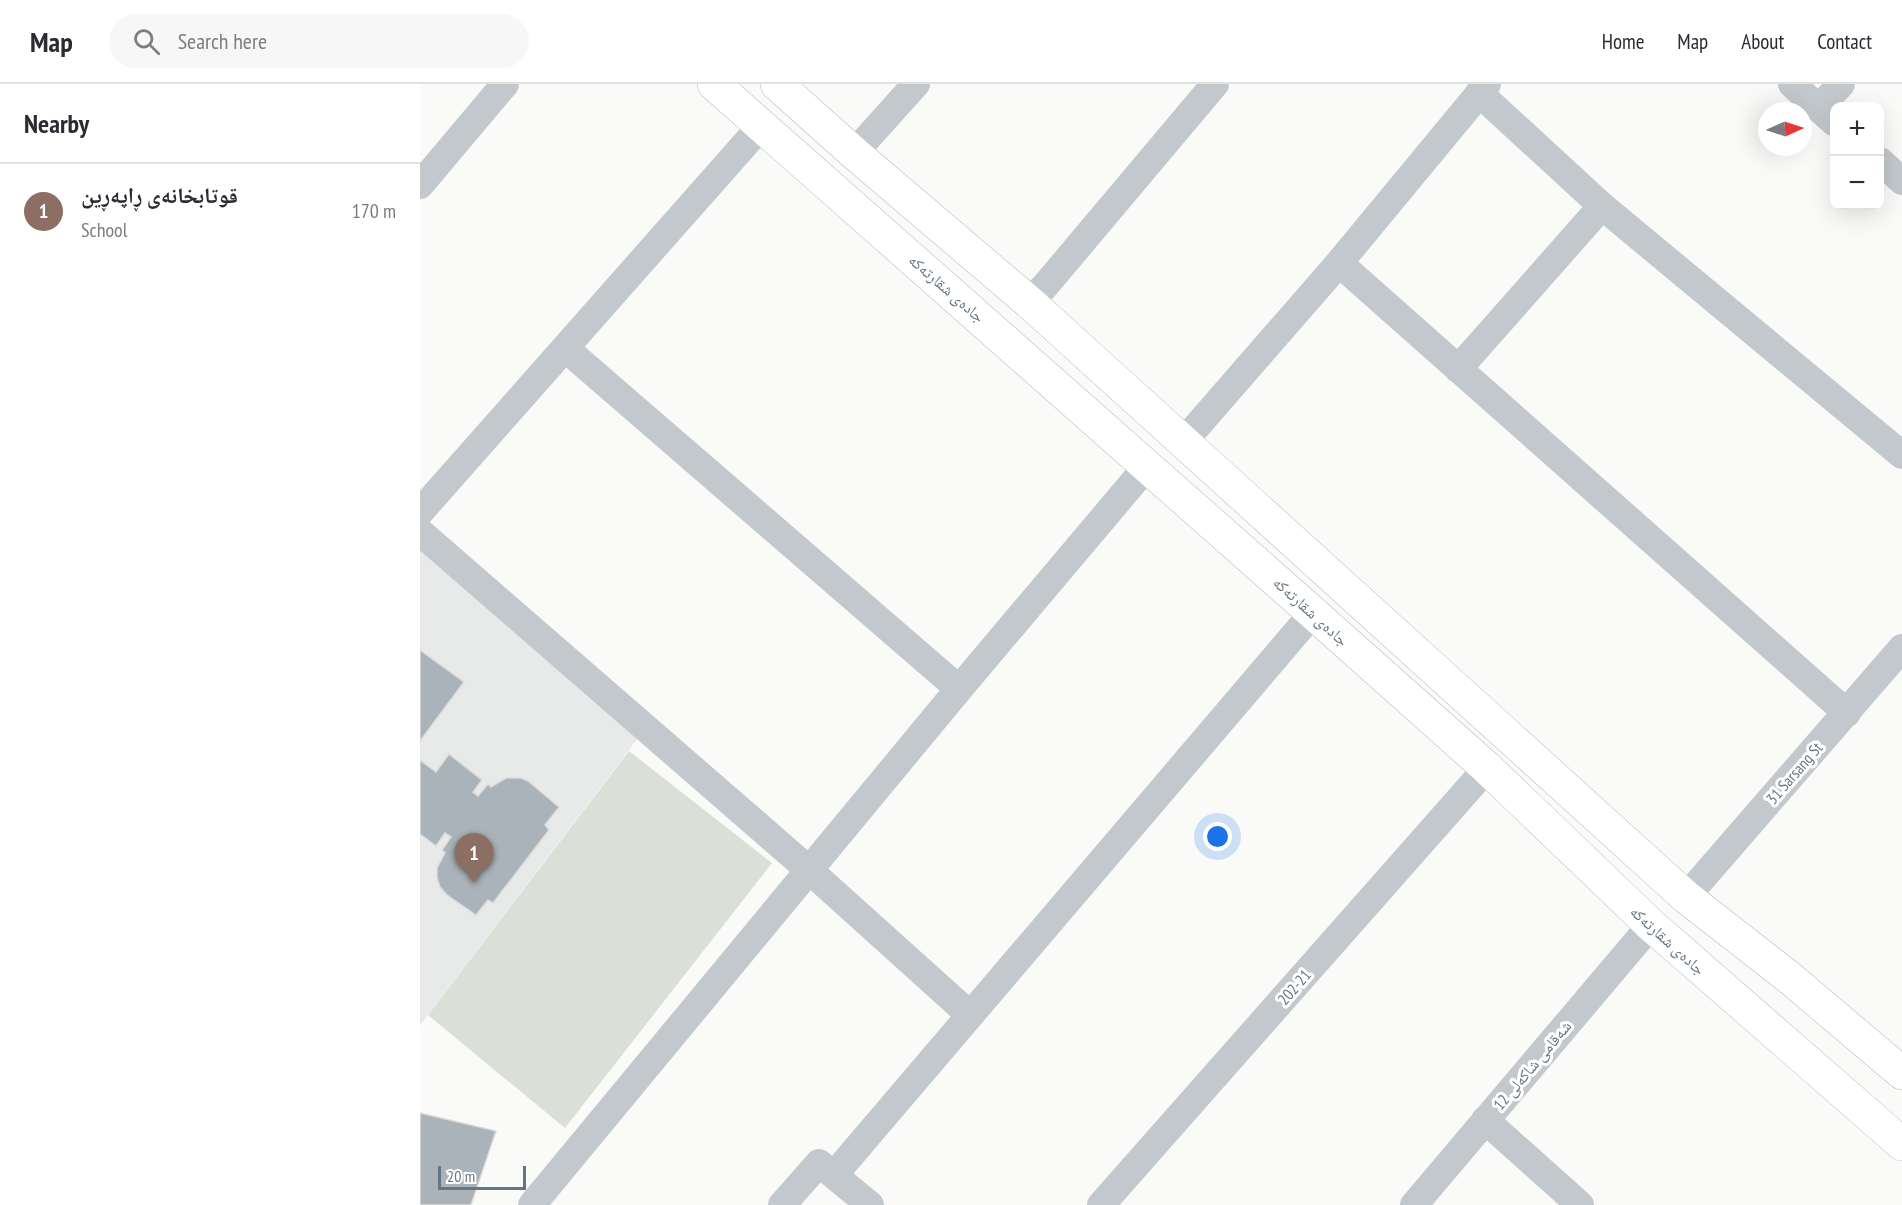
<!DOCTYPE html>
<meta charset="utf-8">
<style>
:root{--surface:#fff;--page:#f7f7f7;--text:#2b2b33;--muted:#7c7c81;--line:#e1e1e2;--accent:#1a73e8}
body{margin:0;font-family:"PT Sans Narrow","Noto Naskh Arabic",sans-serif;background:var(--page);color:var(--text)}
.controls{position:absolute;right:18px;top:18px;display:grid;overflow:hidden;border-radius:12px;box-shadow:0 6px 24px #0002}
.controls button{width:54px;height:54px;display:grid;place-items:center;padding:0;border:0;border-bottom:2px solid var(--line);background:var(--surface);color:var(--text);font:30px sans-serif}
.compass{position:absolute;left:1338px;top:18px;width:54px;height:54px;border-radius:50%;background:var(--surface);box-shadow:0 6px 24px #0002;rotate:87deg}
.scale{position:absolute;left:18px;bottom:15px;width:88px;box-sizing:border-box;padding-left:6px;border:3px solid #657683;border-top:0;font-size:16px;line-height:21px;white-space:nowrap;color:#657683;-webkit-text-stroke:4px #fff;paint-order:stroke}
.you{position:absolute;left:798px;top:753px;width:21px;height:21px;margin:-15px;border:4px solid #fff;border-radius:50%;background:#1a73e8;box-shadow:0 0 0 9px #1a73e833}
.badge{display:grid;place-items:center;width:39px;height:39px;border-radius:50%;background:var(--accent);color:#fff;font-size:20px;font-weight:700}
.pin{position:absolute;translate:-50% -50px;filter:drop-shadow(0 2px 3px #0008)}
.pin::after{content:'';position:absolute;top:32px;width:21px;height:18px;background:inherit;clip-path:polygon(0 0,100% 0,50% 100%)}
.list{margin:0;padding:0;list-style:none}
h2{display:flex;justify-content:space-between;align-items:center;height:78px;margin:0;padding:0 24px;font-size:26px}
h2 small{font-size:20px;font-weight:400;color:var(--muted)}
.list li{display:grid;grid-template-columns:39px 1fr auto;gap:18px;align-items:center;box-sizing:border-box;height:96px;padding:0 24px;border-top:2px solid var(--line)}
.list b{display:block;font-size:22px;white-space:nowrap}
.list p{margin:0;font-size:20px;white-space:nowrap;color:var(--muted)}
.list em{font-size:20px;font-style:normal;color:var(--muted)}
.icon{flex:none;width:33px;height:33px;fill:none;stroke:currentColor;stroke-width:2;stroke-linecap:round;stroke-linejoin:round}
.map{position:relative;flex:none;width:1482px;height:1121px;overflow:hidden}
header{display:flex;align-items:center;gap:36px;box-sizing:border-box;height:84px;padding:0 30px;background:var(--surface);border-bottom:2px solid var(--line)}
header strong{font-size:28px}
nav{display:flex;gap:33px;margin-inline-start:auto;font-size:21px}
.search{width:420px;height:54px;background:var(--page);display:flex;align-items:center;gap:15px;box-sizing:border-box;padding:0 21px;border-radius:33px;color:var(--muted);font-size:22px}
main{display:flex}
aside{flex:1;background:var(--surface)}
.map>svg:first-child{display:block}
.built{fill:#e8e9e9}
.green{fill:#dadfd7}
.building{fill:#aab3b9;stroke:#dcdcda;stroke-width:1.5}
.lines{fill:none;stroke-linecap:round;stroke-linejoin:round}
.major-casing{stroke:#b5babe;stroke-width:34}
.minor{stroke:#c3c8cc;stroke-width:28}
.major{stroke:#fff;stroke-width:33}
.labels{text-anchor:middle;stroke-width:6;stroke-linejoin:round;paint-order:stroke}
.street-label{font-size:16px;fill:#657683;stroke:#fff}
</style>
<header>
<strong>Map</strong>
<div class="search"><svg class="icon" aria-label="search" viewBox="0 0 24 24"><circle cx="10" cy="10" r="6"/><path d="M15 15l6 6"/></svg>Search here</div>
<nav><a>Home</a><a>Map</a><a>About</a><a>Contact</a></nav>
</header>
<main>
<aside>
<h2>Nearby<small></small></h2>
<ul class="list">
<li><span class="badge" style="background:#8d6e63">1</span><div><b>قوتابخانەی ڕاپەڕین</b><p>School</p></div><em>170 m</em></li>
</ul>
</aside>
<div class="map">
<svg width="1482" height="1121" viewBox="0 0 1482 1121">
<rect width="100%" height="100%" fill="#fafaf8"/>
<!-- built -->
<path class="built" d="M0,461L221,650L0,941Z"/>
<!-- green -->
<path class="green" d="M209,667L352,779L145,1044L8,931Z"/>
<!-- building -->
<path class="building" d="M0,566L44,598L0,657Z
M29,670L62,696L53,708L58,712L68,700L71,703L86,694H101L108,697L139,723L125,741L129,746L73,819L68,816L56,831L27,811L20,803L17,794V784L25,769L22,766L31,753L25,749L16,762L0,750V676L16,688Z
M0,1029L76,1047L51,1121H0Z"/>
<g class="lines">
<!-- major casing -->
<g class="major-casing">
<path id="major" d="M294,0L893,529L1067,684L1231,841L1482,1060
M357,0L434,69L609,218L1266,813L1371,895L1482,989"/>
</g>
<!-- minor -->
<path class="minor" d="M1372,0L1414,38
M1059,9L1182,122L1482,371
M1399,24L1421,0
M434,69L496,0
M1460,77L1482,97
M0,101L85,0
M919,179L1427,629
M609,218L625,202L795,0
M146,265L539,605
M1038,285L1182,122
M764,357L919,179L1067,0
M0,428L342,41
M0,448L389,786L550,931
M1266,813L1482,564
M1065,1036L1160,1121
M414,1091L893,529
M112,1121L539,605L728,381
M362,1121L399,1079L450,1121
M681,1121L1067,684
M994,1121L1231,841"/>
<!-- major -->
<use href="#major" class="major"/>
</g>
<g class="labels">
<!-- street labels -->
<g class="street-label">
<text transform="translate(527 204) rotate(41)" y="6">جادەی شقارتەکە</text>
<text transform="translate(891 527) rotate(42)" y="6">جادەی شقارتەکە</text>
<text transform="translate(1374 689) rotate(-49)" y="6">31 Sarsang St</text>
<text transform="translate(1248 856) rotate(42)" y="6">جادەی شقارتەکە</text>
<text transform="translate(874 903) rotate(-49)" y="6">202-21</text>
<text transform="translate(1112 981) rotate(-50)" y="6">شەقامی شاکەلی 12</text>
</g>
</g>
</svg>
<div class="controls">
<button>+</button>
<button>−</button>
</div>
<svg class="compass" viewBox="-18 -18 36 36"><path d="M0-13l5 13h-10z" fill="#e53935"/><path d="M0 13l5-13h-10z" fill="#7c7c81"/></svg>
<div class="scale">20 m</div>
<div class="you"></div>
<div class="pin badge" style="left:54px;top:799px;background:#8d6e63">1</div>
</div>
</main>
